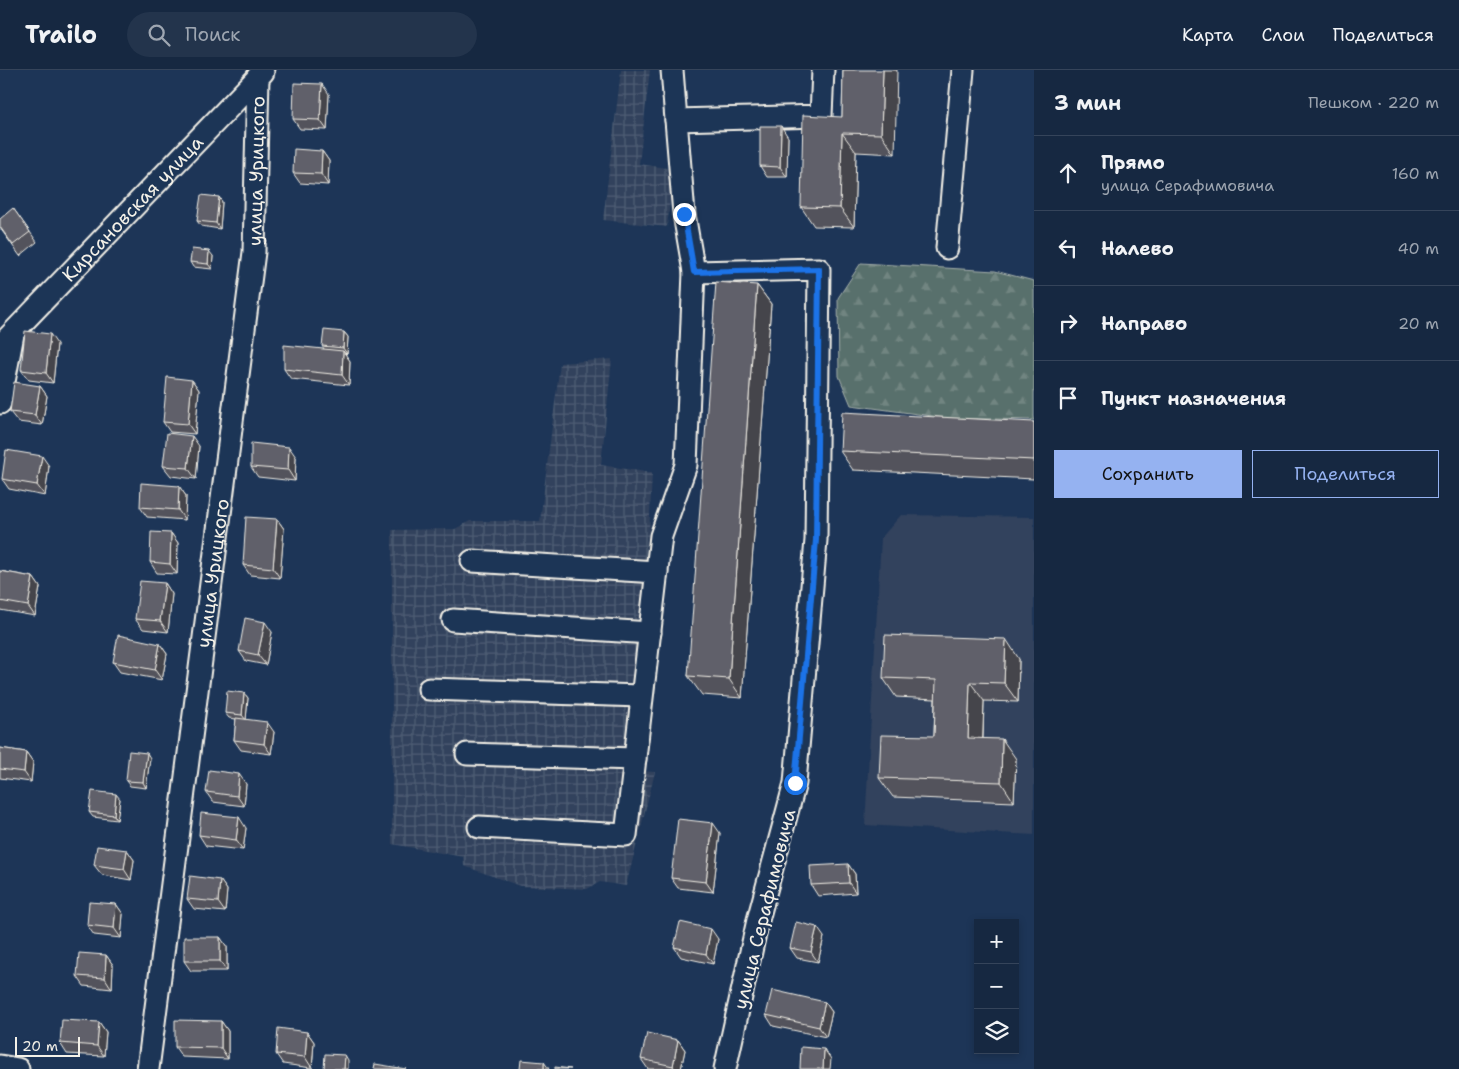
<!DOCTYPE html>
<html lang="ru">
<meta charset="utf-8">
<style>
:root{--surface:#162841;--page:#23344c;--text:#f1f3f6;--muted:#9ea6b1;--line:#35445a;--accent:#95b2f1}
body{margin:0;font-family:"Shantell Sans",sans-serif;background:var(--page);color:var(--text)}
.controls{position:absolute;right:15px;bottom:15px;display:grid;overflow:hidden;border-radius:0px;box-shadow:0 2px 8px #0003}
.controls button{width:45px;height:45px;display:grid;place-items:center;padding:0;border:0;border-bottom:1px solid var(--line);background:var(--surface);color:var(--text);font:25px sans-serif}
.scale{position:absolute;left:15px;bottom:12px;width:65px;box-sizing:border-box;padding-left:5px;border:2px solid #f4f1e8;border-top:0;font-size:14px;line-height:18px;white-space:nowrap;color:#f4f1e8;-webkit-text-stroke:4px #1d3557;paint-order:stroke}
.stop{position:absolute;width:15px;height:15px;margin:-11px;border:4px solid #1a73e8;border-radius:50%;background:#fff}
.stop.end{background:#1a73e8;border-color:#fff;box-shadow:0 1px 5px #0008}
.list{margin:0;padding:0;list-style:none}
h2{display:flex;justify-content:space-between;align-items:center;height:65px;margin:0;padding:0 20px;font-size:21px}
h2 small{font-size:16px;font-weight:400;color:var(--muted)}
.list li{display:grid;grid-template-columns:32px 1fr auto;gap:15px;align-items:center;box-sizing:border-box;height:75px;padding:0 20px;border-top:1px solid var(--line)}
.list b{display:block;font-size:19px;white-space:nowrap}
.list p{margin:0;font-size:16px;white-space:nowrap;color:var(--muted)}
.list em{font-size:16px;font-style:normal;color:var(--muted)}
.actions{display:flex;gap:10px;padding:15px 20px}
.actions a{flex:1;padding:11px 0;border:1px solid var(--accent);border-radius:0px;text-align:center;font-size:18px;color:var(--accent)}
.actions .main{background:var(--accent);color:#111}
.icon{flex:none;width:28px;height:28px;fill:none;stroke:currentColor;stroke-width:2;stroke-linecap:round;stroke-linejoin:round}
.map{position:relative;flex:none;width:1034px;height:999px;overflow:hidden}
header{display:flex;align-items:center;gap:30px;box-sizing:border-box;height:70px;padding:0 25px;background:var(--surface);border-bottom:1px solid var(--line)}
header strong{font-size:24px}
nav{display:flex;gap:28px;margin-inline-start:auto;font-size:18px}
.search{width:350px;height:45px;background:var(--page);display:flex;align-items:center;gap:12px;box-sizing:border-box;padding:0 18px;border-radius:28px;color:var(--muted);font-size:19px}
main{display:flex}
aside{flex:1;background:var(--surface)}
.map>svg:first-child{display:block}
.built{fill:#31425d}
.industrial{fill:url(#industrial-grid)}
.forest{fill:url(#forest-firs);stroke:#a6b0aa}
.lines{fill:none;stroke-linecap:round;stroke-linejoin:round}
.minor-casing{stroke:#f4f1e8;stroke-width:25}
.minor{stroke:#1d3557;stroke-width:21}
.wall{fill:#53535c;stroke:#f4f1e8}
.shaded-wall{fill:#44444b;stroke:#f4f1e8}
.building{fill:#61616b;stroke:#f4f1e8}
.route{stroke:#1a73e8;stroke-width:6}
.labels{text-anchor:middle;stroke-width:5;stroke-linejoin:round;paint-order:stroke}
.street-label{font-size:19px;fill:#f4f1e8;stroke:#1d3557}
</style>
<header>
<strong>Trailo</strong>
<div class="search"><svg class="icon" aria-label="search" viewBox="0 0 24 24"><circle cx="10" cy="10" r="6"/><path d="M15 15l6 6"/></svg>Поиск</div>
<nav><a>Карта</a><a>Слои</a><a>Поделиться</a></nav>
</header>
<main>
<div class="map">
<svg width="1034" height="999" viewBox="0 0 1034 999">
<defs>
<pattern id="industrial-grid" width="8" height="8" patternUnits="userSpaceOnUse" patternTransform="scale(1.25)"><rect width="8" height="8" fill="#31425d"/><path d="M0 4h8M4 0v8" fill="none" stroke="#4f5e74"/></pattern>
<pattern id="forest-firs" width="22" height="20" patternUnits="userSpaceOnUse" patternTransform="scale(1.25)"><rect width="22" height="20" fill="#59706c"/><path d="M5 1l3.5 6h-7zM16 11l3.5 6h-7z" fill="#718581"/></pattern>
</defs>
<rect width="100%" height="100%" fill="#1d3557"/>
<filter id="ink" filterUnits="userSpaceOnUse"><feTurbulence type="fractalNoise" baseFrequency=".02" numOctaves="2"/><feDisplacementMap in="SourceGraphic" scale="10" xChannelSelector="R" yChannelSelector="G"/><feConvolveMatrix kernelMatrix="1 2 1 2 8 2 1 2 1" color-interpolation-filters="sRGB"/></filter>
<g filter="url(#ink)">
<!-- built -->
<path class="built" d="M901,445L1034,447V765L865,755L881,468Z"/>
<!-- industrial -->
<path class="industrial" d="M621,0H650L639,94L674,99L667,157L603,150Z
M612,289L601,395L652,403L638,701L655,702L626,816L600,812L587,819L520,816L464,796L463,787L392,774V460L455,459L470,451H540L560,293Z"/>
<!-- forest -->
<path class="forest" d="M861,193L995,201L1034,211V350L947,348L851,335L839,306L838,228Z"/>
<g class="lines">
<!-- minor casing -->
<g class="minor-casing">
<g id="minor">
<path d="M672,0L676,50"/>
<path d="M947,178L963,0"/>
<path d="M694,202L819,199L816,470L795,713L758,850L725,999"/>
<path id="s1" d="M0,276L263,2"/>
<path d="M0,333L13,264"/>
<path d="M472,491L657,502"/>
<path d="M453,550L650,563"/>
<path d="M429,619L641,626"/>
<path d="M467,684L635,689"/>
<path d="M479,757L626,765L661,466L686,395L694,202L684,144L676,50L821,46L823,0"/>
<path d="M0,996L18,999"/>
<path id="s2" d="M148,999L254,182L258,6"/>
</g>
</g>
<!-- minor -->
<use href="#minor" class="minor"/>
</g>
<!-- wall -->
<path class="wall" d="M843,0L895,84L856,82L854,157L814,156L801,137L842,47Z
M329,24L327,60L300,59L293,49Z
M788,67L787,107H767L760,96Z
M322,81L329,91L328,115L300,113L293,103Z
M219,127L222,132L220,159L201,156L197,151Z
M13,138L37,172L20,186L0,158Z
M213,186L212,199L193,197L190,192Z
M757,215L771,234L742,628L702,625L688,606Z
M344,262L348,267L347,284L344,283L350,291L349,315L291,309L284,299L324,279L322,276Z
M57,274L53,313L29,310L21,300Z
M192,310L199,320L195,364L170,362L163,352Z
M40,316L47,326L42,355L18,352L10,342Z
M1034,352V409L853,400L840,381Z
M199,376L196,409L171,406L163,396Z
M296,387L295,411L258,407L251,397Z
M49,396L45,426L9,419L2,409Z
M179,416L186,426L185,450L147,447L140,437Z
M277,449L284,459L280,508L250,505L243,495Z
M171,463L178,473L177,504L157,503L150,492Z
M0,501L33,507L40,517L35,546L0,540Z
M165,513L172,524L168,562L143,559L135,549Z
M272,562L266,595L246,591L239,581Z
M160,574L167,584L162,610L120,602L113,592Z
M1019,589L1018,632L984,631L983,669L1016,689L1014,732L893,727L879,708L934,666L935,629L896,627L883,608Z
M244,623L248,628L246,649L274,662L271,684L241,680L234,670L236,649L229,648L225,643Z
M0,678L26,682L33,692L31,712L0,708Z
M150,688L146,718L130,716L126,711Z
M246,714L244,736L213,732L206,722Z
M120,729L117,750L93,747L89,742Z
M246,758L243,780L206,776L199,765Z
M720,763L713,822L678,818L671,808Z
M127,780L134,790L131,810L102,805L94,795Z
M848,794L855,804L856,823L818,826L811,815Z
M220,810L227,820L225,842L194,839L187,829Z
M116,834L123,844L121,868L94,865L87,855Z
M220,867L227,877V901H191L184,891Z
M824,867L818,892L797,888L790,878Z
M718,869L713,894L681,887L674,877Z
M106,885L113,895L112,919L84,916L77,906Z
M825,932L832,942L826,967L773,956L766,945Z
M221,951L228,961V989L182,987L175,977Z
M99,952L106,962L104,986L67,984L60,973Z
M307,962L314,972L312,998L283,994L276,984Z
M678,970L685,980L681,999H648L641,989Z"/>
<!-- shaded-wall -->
<path class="shaded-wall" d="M883,0H897L895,84L881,64Z
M322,14L329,24L327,60L320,50Z
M781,56L788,67L787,107L780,97Z
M842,63L856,82L854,157L840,138Z
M322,81L329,91L328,115L321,104Z
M219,127L222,132L220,159L216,153Z
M209,181L213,186L212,199L208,194Z
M757,215L771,234L742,628L729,609Z
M344,262L348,267L347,284L343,278Z
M50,264L57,274L53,313L46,303Z
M343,281L350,291L349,315L342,305Z
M192,310L199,320L195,364L188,354Z
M40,316L47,326L42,355L35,345Z
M192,366L199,376L196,409L188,398Z
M289,377L296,387L295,411L288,400Z
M42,386L49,396L45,426L37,415Z
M179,416L186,426L185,450L178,440Z
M277,449L284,459L280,508L273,498Z
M171,463L178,473L177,504L170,494Z
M33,507L40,517L35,546L28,536Z
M165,513L172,524L168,562L160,551Z
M265,552L272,562L266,595L258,585Z
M1006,569L1019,589L1018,632L1004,613Z
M160,574L167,584L162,610L155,600Z
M970,612L984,631L982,688L968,668Z
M244,623L248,628L246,650L242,645Z
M267,652L274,662L271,684L264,674Z
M1002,669L1016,689L1014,732L1001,712Z
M26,682L33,692L31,712L24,702Z
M147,683L150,688L146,718L143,712Z
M239,704L246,714L244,736L237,726Z
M116,724L120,729L117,750L114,745Z
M239,747L246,758L243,780L236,770Z
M713,753L720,763L713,822L706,812Z
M127,780L134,790L131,810L124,799Z
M848,794L855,804L856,823L849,813Z
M220,810L227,820L225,842L218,832Z
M116,834L123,844L121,868L114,858Z
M817,857L824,867L818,892L811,882Z
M711,859L718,869L713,894L706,884Z
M220,867L227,877V901L220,891Z
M106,885L113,895L112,919L105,908Z
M825,932L832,942L826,967L819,957Z
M221,951L228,961V989L221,978Z
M99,952L106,962L104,986L97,976Z
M307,962L314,972L312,998L305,987Z
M678,970L685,980L681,999H675L673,996Z
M824,979L831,989L830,999H823Z
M345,985L348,990V999H344Z
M544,992L549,999H544Z"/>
<!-- building -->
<path class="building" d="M843,0H883L881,64L842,63L840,138L801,137L803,45L842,47Z
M294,13L322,14L320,50L293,49Z
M760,56H781L780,97L760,96Z
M294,79L322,81L321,104L293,103Z
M201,125L219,127L216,153L197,151Z
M13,138L30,162L13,175L0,157V149Z
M192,179L209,181L208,194L190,192Z
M716,212L757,215L729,609L688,606Z
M324,260L344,262L343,278L322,276Z
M25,261L50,264L46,303L21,300Z
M284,275L343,281L342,305L284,299Z
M167,307L192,310L188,354L163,352Z
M14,312L40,316L35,345L10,342Z
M842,342L1034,352V390L840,381Z
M167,363L192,366L188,398L163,396Z
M251,373L289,377L288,400L251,397Z
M6,380L42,386L37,415L2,409Z
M141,413L179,416L178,440L140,437Z
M246,447L277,449L273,498L243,495Z
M151,462L171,463L170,494L150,492Z
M0,501L33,507L28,536L0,531Z
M140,511L165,513L160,551L135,549Z
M245,548L265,552L258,585L239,581Z
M118,565L160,574L155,600L113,592Z
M885,565L1006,569L1004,613L970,612L968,668L1002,669L1001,712L879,708L881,665L934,666L936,610L883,608Z
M227,621L244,623L242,645L225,643Z
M236,648L267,652L264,674L234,670Z
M0,678L26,682L24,702L0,699Z
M129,681L147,683L143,712L126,711Z
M209,700L239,704L237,726L206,722Z
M92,721L116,724L114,745L89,742Z
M201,743L239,747L236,770L199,765Z
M678,749L713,753L706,812L671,808Z
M97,776L127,780L124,799L94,795Z
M848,794L849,813L811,815L810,796Z
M190,806L220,810L218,832L187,829Z
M89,832L116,834L114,858L87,855Z
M680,852L711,859L706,884L674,877Z
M796,852L817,857L811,882L790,878Z
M184,867H220V891H184Z
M79,883L106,885L105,908L77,906Z
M772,920L825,932L819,957L766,945Z
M62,950L99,952L97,976L60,973Z
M175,950L221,951V978L175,977Z
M278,958L307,962L305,987L276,984Z
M647,963L678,970L673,996L641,989Z
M801,977L824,979L823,999H800Z
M325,984L345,985L344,999H324Z
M521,990L544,992V999H520Z
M375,994L406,999H374Z
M555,997L571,999H555Z"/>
</g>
<g class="lines" filter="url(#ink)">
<!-- route -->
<path class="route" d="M684,144L694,202L819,199L816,470L795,713"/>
</g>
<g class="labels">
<!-- street labels -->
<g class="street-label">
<text dy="7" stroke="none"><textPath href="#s2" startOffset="905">улица Урицкого</textPath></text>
<text dy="7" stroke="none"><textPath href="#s1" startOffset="191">Кирсановская улица</textPath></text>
<text dy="7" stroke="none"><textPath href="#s2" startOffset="500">улица Урицкого</textPath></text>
<text transform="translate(764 839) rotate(-76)" y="7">улица Серафимовича</text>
</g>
</g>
</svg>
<div class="controls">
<button>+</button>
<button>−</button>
<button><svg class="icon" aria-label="layers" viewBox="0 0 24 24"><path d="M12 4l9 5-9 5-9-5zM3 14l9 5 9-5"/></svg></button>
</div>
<div class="scale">20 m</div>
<div class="stop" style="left:795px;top:713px"></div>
<div class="stop end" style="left:684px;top:144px"></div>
</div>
<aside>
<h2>3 мин<small>Пешком · 220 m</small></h2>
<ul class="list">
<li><svg class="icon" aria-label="ahead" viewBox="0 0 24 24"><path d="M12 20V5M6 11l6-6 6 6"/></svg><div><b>Прямо</b><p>улица Серафимовича</p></div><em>160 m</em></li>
<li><svg class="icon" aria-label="left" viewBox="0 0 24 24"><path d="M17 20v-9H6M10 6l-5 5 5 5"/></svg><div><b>Налево</b></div><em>40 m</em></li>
<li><svg class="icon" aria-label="right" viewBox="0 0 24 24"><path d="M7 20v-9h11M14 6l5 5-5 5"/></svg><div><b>Направо</b></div><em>20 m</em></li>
<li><svg class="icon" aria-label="arrive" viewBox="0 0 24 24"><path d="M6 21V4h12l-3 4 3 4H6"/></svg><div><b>Пункт назначения</b></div></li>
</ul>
<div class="actions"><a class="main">Сохранить</a><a>Поделиться</a></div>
</aside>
</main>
